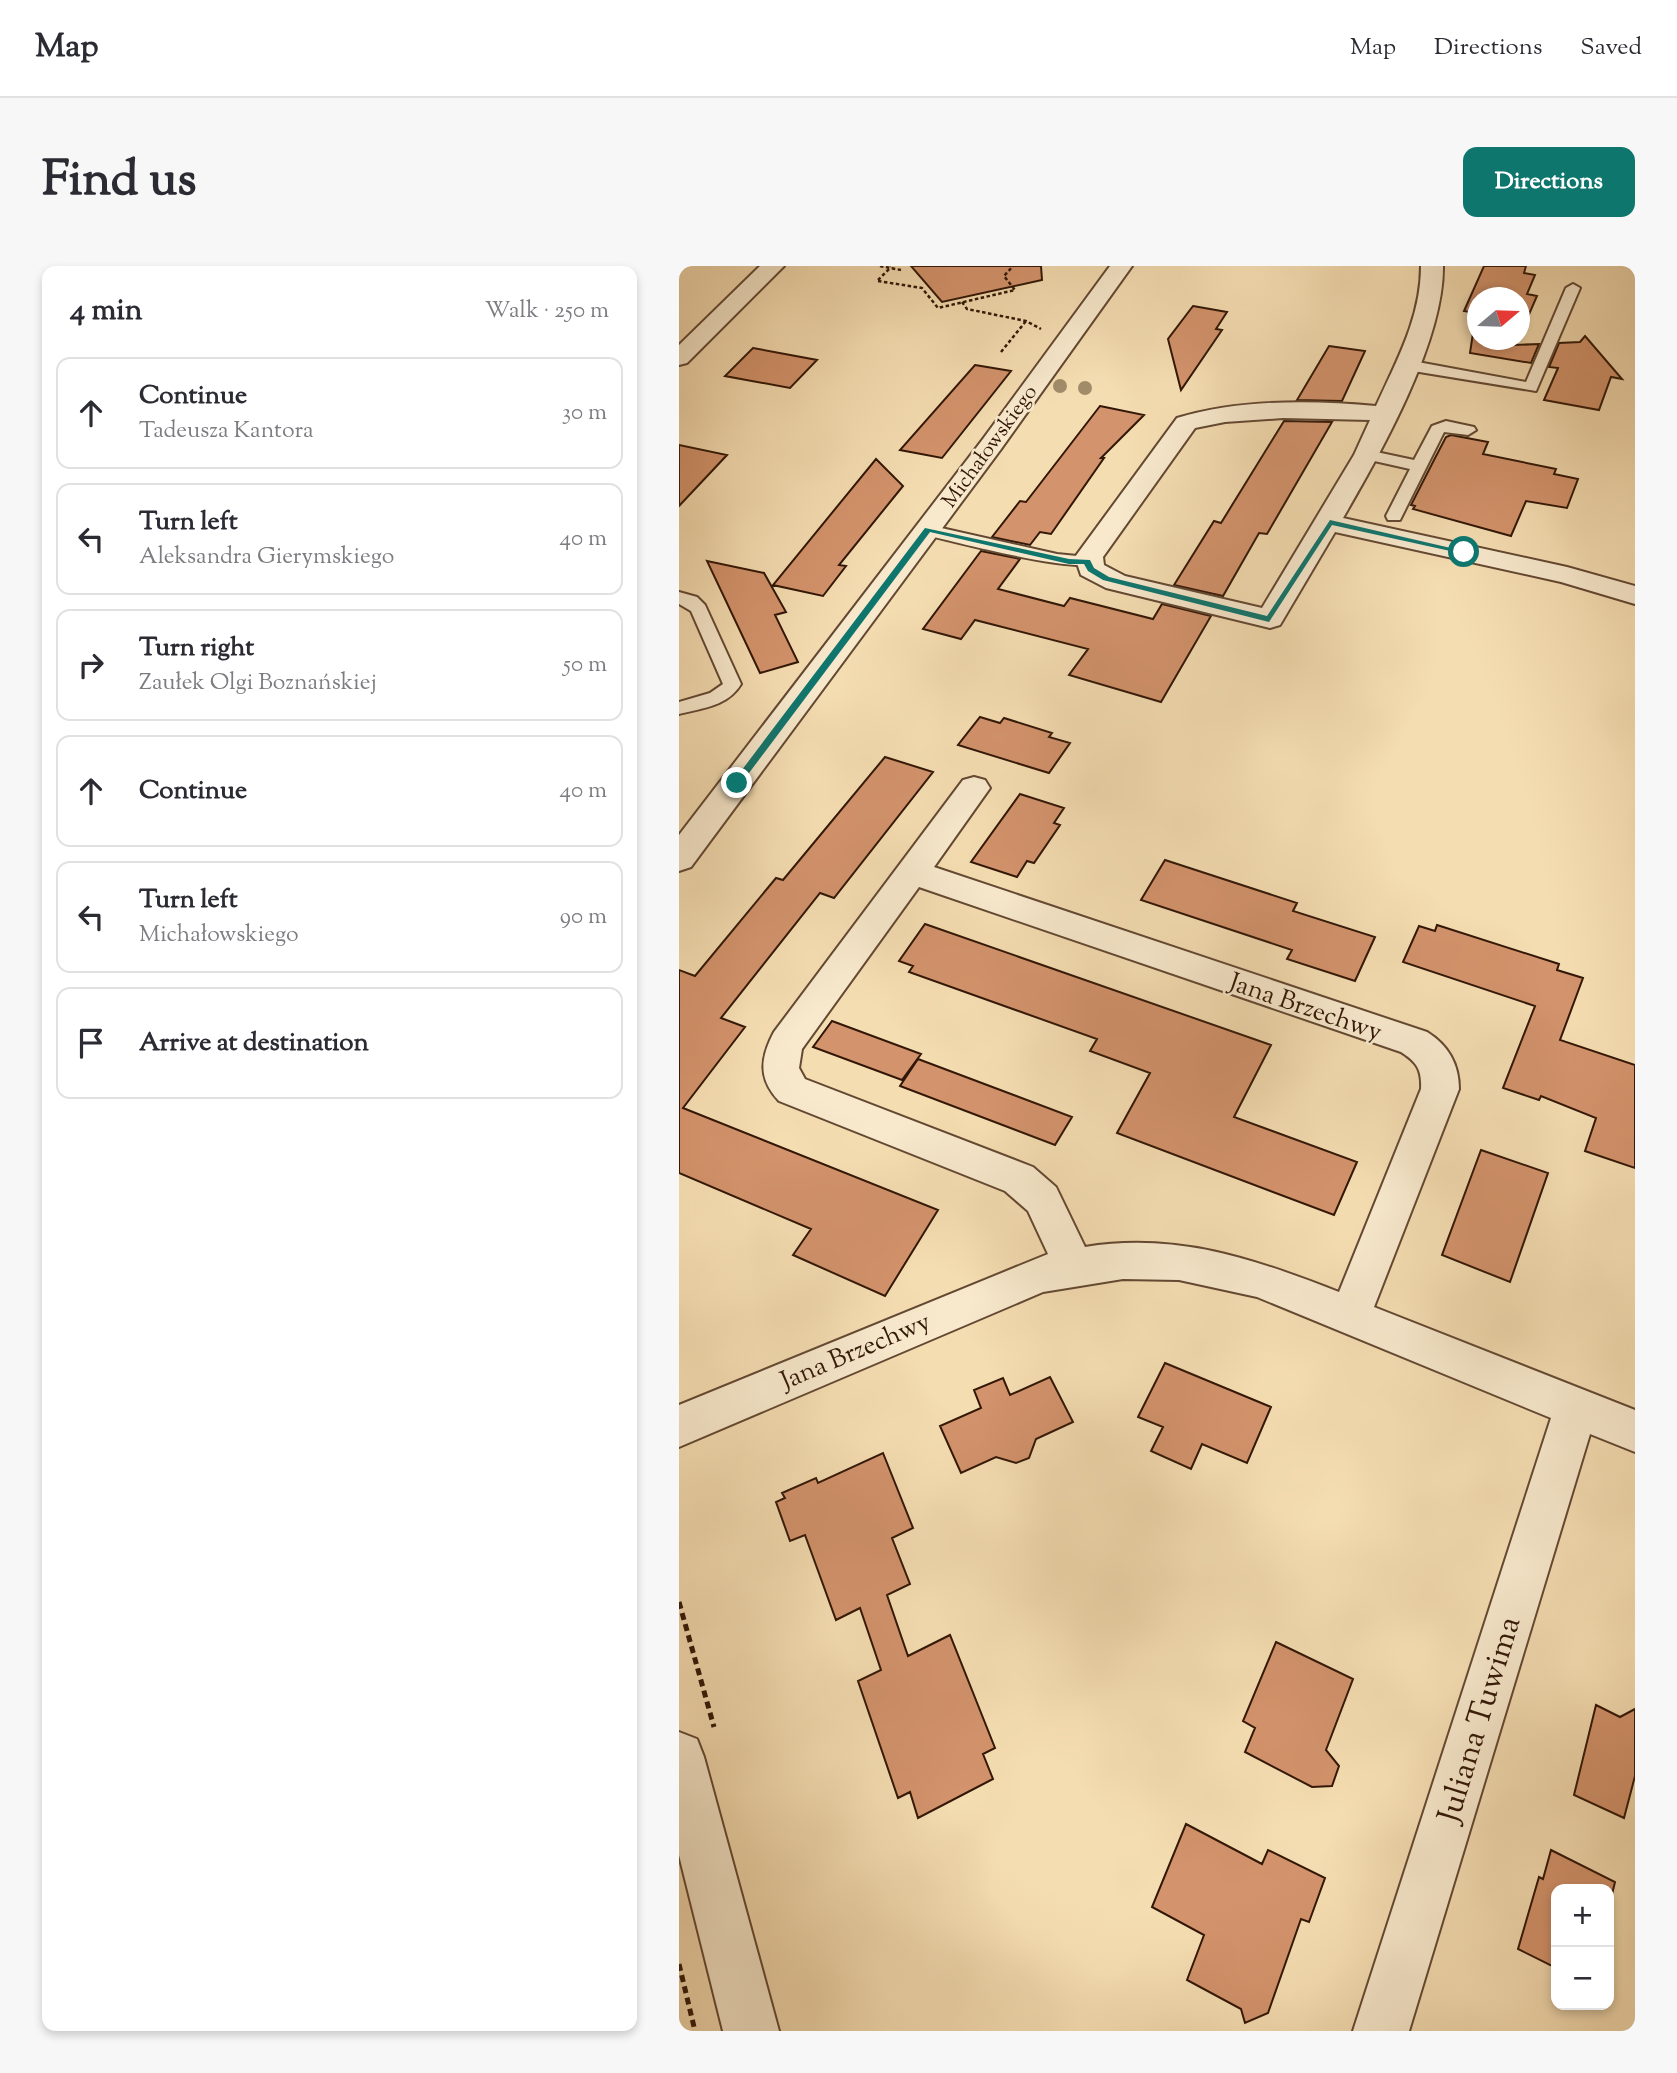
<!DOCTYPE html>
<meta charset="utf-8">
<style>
:root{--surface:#fff;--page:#f7f7f7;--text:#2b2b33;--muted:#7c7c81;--line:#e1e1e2;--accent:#0f766e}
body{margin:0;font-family:"Sorts Mill Goudy",serif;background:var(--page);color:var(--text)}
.controls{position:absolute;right:21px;bottom:21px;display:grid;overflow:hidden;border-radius:14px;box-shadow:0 4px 10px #0003}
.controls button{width:63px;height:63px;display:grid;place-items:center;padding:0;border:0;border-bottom:2px solid var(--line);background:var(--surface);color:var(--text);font:35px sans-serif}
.compass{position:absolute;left:788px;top:21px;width:63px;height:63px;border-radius:50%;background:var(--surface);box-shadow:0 4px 10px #0003;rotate:71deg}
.stop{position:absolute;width:21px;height:21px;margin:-16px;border:5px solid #0f766e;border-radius:50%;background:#fff}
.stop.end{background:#0f766e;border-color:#fff;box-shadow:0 2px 7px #0008}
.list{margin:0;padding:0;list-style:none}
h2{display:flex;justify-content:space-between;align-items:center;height:91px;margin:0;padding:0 28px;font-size:30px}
h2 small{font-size:23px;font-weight:400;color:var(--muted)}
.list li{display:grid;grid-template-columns:46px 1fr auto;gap:21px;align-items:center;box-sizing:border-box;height:112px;margin:0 14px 14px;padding:0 14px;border:2px solid var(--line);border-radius:14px}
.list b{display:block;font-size:26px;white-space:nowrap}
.list p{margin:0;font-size:23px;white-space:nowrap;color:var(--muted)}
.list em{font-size:23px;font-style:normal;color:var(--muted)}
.icon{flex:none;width:38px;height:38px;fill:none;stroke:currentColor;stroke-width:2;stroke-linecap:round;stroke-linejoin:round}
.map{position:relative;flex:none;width:956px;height:1765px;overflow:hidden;border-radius:14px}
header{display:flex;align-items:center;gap:42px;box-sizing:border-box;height:98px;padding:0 35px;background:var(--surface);border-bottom:2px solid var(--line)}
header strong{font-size:33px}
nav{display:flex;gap:38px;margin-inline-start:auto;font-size:24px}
.intro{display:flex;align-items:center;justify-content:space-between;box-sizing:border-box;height:168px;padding:0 42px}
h1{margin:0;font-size:49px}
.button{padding:18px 32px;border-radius:14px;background:var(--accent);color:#fff;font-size:24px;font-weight:700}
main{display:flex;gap:42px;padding:0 42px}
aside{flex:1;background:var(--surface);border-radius:14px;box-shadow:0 4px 10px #0003}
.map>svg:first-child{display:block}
.building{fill:#d3936c;stroke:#321707;stroke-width:2}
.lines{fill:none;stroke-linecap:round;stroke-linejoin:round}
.service-casing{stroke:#634832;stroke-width:4}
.minor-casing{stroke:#634832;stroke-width:4}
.tertiary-casing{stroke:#634832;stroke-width:4}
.path-far1{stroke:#321707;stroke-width:2.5;stroke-dasharray:3.5 2.5;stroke-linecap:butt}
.path{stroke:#321707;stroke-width:5;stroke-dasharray:7 4.5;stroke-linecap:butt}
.service{fill:#f8e9cd;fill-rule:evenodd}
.minor{fill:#f8e9cd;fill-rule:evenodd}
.tertiary{fill:#f8e9cd;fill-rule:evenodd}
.tree{fill:#a18c69}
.route{fill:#0f766e}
.labels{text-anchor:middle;stroke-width:5;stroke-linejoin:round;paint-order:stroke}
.far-street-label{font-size:21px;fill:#321707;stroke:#f8e9cd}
.street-label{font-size:26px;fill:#321707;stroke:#f8e9cd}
.near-street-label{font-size:32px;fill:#321707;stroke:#f8e9cd}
</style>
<header>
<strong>Map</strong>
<nav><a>Map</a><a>Directions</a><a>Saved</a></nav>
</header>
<div class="intro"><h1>Find us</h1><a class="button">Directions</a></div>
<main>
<aside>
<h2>4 min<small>Walk · 250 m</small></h2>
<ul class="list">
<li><svg class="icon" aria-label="ahead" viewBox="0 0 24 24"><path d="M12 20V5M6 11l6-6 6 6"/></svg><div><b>Continue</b><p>Tadeusza Kantora</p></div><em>30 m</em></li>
<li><svg class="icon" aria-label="left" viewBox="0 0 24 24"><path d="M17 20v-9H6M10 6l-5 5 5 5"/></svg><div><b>Turn left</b><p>Aleksandra Gierymskiego</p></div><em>40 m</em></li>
<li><svg class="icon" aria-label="right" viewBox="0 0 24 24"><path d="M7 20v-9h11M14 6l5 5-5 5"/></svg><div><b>Turn right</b><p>Zaułek Olgi Boznańskiej</p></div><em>50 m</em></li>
<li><svg class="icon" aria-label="ahead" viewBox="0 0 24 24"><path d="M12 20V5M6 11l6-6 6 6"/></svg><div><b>Continue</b></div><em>40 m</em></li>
<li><svg class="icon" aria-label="left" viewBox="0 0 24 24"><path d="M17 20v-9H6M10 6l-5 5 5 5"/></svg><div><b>Turn left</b><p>Michałowskiego</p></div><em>90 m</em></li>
<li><svg class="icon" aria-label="arrive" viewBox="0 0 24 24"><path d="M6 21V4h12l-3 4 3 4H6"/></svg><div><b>Arrive at destination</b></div></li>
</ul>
</aside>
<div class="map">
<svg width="956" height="1765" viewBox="0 0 956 1765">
<rect width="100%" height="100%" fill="#f5ddb2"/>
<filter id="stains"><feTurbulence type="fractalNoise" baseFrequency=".00286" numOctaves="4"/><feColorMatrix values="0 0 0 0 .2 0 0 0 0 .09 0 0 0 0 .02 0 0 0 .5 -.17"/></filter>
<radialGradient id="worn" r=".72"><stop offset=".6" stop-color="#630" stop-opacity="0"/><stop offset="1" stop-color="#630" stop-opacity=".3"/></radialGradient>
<!-- building -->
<path class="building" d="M232,0H362L363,14L263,36Z
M805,0H847L845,7L856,9L848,28L858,30L841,69V32H799V74H839L836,79L860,78L852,97L791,87L797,47L785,45Z
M514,40L548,46L537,63L543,64L502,124L489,73Z
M906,70L943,113L932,111L920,144L865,134L879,102L870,101L880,77L901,76Z
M650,80L686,85L663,135L618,134Z
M74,82L138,94L111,122L46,110Z
M296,99L332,105L263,192L221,184Z
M421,140L465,149L422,192H425L372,268L361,266L351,279L313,271L341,235L347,236Z
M605,155L653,156L588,268L580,267L544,330L495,319L535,255L542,257Z
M772,169L809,176L804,188L877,203L875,208L899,213L888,242L847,235L832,270L734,243L736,240L732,239L755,194L767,171Z
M0,179L48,189L0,240Z
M197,193L224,220L160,299L167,300L144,330L94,319Z
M302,285L341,293L319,323L385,340L391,332L474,353L483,338L532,350L482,436L390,409L409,383L296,354L282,373L244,363Z
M28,295L85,307L107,346L96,349L119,396L81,407Z
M301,451L321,457L325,452L373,467L370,471L391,477L370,507L279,479Z
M206,491L254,506L155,632L141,627L42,752L66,761L4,842L259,944L206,1030L114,989L132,963L0,907V704L16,710L97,612L104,614Z
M341,528L385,542L375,557L381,559L355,597L348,595L338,611L292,596Z
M486,594L618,637L614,645L696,671L676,715L608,693L613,684L462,634Z
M246,658L592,779L555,851L678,896L655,949L438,867L471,807L411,785L418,773L230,706L234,700L220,695Z
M758,659L880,698L878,704L904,712L881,774L956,799V902L906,885L917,852L862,830L860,834L824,822L856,740L724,696L740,660L756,665Z
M153,755L242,788L223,814L134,781Z
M239,793L393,851L376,879L221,820Z
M802,884L869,907L831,1016L763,989Z
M486,1097L592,1141L568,1197L523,1178L512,1203L472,1185L484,1161L459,1151Z
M371,1111L394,1156L357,1173L350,1192L337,1197L317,1191L282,1207L261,1160L302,1142L295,1124L324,1112L331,1129Z
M204,1187L234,1262L213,1272L231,1318L208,1329L229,1390L271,1369L316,1482L304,1488L314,1513L239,1552L231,1526L219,1532L179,1415L202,1404L181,1342L157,1354L126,1269L111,1275L97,1236L106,1232L103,1227L137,1212L139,1217Z
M597,1376L674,1413L647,1484L660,1500L653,1520L633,1521L566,1486L576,1462L564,1455Z
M917,1439L941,1451L956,1443V1510L945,1552L895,1529Z
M507,1558L583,1598L589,1584L646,1612L630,1656L622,1653L589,1747L566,1757L562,1743L508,1714L525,1669L473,1641Z
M872,1584L936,1616L930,1641V1623H877V1702L839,1683L860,1611L864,1613Z"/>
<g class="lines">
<!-- service casing -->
<g class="service-casing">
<path id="service" d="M894,18L901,22L857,125L728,104L720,99L728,94L847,116L887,22Z
M767,155L795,161L797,164L789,169L765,166L721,254H709L707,250L731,203L682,192L680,189L688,184L735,194L753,160Z
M249,259L378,288L408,291L417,296C405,310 268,274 243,268L240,264Z
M0,326L18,331L26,339L62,418C49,440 24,442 0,448V436L31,427L44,418L12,345L0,338Z"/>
</g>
<!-- minor casing -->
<g class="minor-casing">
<path id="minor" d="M81,0H105L8,97L0,99V79Z
M431,0H453L322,183L12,601L0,605V569L304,173Z
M742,0H764C765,75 702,187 664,252L888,301L956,320V338L882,316L656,266L601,359L591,362L427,322L402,309L396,291L498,152C560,133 633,134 697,140C718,94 742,51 742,0ZM604,152L691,154L675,189L583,342L446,310L425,299L424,291L516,162L546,156Z
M295,511L306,514L311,522L255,601L748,766C769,779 780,798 780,823L695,1041L956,1144V1186L911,1168L730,1765H674L872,1152L578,1031L500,1014L444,1013L364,1026L0,1181V1139L369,988L349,945L326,925L100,835C78,812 82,791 95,766L284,514ZM240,621L722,786C738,796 743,804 742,823L660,1026C576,993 497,966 406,981L377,921L354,901L126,813L120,802L123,783Z"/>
</g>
<!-- tertiary casing -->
<g class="tertiary-casing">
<path id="tertiary" d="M0,1466L18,1473L25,1491L100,1765H44L0,1589Z"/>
</g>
<!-- path-far1 -->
<path class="path-far1" d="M201,0L222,4
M199,14L212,1
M199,15L243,22L259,42L336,24L325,10L334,0
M283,36L288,43L347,55L362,63
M322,86L347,55"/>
<!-- path -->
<path class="path" d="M0,1336L35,1461
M0,1698L16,1765"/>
<!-- service -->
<use href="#service" class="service"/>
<!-- minor -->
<use href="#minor" class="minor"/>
<!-- tertiary -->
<use href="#tertiary" class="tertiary"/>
</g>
<!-- trees -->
<g class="tree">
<circle cx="381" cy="120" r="7"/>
<circle cx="406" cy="122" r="7"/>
</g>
<!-- route -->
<path class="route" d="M651,254L789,286L785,288L653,259L590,356L424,314L409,305L405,298H390L251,266L61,519L53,517L246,262L390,293L411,294L415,302L430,311L588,350Z"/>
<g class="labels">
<!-- far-street labels -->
<g class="far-street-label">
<text transform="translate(310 180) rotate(-54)" y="7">Michałowskiego</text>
</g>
<!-- street labels -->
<g class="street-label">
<text transform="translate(627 740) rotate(19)" y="9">Jana Brzechwy</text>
<text transform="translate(176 1084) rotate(-23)" y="9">Jana Brzechwy</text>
</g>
<!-- near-street labels -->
<g class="near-street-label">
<text transform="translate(799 1453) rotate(-73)" y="11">Juliana Tuwima</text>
</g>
</g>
<rect width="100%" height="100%" filter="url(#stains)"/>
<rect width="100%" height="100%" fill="url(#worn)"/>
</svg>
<div class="controls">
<button>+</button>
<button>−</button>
</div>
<svg class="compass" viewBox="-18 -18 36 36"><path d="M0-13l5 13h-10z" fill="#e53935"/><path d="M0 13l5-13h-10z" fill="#7c7c81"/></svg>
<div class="stop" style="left:785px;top:286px"></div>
<div class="stop end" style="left:58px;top:517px"></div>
</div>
</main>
